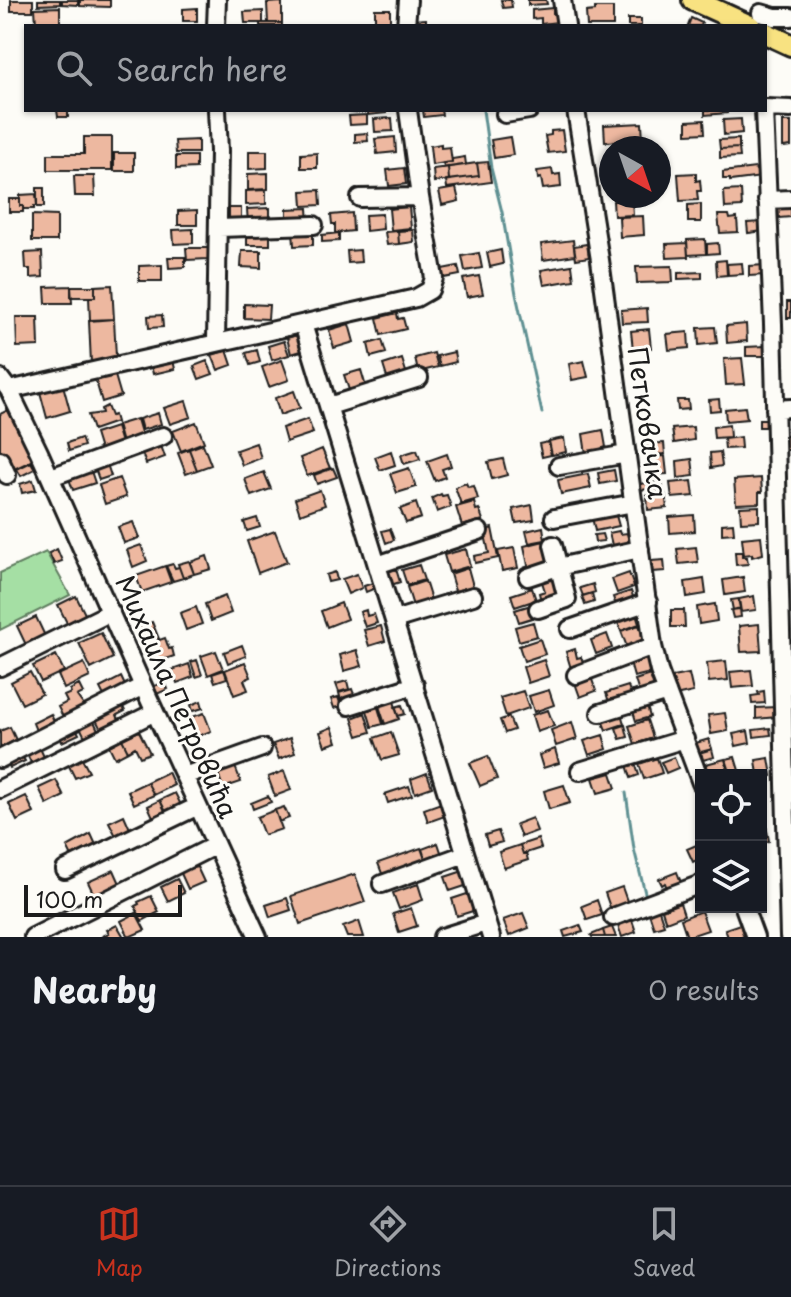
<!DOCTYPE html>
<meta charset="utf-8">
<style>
:root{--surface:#171b24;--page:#242831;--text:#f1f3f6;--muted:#9ea1a6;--line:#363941;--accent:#c8321e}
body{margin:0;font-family:"Playpen Sans",sans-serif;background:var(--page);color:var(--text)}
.controls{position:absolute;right:24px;bottom:24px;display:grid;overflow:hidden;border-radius:0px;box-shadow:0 2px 6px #0004}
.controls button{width:72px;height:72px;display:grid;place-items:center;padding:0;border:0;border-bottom:2px solid var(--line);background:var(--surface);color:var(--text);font:40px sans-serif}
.compass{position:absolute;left:599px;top:136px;width:72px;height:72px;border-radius:50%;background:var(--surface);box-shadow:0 2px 6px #0004;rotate:140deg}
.scale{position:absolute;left:24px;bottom:20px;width:158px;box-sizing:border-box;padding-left:8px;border:4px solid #1c1c1c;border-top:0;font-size:22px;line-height:28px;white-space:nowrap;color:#1c1c1c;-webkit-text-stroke:6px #fdfcf7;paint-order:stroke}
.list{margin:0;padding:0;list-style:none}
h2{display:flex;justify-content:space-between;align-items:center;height:104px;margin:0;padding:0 32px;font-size:34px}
h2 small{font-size:26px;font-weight:400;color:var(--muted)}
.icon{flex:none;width:44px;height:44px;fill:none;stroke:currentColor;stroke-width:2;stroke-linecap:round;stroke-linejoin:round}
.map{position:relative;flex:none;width:791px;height:937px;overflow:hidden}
.search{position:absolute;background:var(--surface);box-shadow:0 2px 6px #0004;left:24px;right:24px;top:24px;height:88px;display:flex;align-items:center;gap:20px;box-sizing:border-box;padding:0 28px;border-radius:0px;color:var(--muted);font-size:30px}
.sheet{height:248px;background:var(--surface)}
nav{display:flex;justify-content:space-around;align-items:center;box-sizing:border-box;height:112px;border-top:2px solid var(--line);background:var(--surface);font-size:22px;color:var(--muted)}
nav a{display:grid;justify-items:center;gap:4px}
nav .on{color:var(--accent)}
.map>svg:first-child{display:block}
.green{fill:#a5dfa4;stroke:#607e60;stroke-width:2}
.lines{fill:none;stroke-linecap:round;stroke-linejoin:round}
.stream{stroke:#5f9092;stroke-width:3}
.building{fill:#edb8a0;stroke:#1c1c1c;stroke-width:2}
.minor-casing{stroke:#1c1c1c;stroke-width:22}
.major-casing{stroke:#1c1c1c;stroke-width:26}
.minor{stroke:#fdfcf7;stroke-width:16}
.major{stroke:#f8e281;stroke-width:20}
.labels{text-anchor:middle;stroke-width:6;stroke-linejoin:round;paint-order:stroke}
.street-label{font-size:26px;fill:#1c1c1c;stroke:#fdfcf7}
</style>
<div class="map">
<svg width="791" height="937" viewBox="0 0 791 937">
<rect width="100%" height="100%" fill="#fdfcf7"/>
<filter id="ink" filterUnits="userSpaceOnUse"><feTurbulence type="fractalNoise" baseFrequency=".0125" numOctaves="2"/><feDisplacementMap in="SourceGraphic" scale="16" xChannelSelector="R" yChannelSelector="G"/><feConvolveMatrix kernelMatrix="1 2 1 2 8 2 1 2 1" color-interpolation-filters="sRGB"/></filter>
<g filter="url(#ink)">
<!-- green -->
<path class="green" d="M46,552L70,595L0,630V573Z"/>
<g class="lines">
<!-- stream -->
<path class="stream" d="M483,110L491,168L502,212L516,294L542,413
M626,793L634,849L645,893"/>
</g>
<!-- building -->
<path class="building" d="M11,0H33V11H11Z
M38,0H60V4L38,5Z
M62,0H78V5L62,4Z
M80,0H110V7L80,6Z
M501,0H511L512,7L503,8Z
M528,0H546L547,4L528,5Z
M282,2V23H268L267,3Z
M60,7V23L36,24L35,8Z
M197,8V21H183V9Z
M553,8V13H557L558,22L541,24V18L532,19V10Z
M595,8H613V26H587L586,12L595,11Z
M375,9H390V23H375Z
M263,11V23H245L244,12Z
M691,18L702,23L701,26H688Z
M426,19V26H411V20Z
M628,19H641V26H628Z
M260,23H282V26H260Z
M57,110H68V117H58Z
M368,110H386V113L368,115Z
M423,110H441L442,115L424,117Z
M705,110H727V113L705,115Z
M367,115V124L350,125L349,116Z
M392,118L393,131L375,132L374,119Z
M741,119L742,133L724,135L723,120Z
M704,120L705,133L687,134V121Z
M783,122H791V146L783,147Z
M642,123L643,140L605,142L604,125Z
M562,130L565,151L548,153L545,136L551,135V131Z
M367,133L368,141L355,142V134Z
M84,137H112V170H48V154H84Z
M395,137L396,152L377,154L375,139Z
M510,137L513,155L494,158L491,140Z
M739,139V148L720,149L719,140Z
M198,140V153H176L175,141Z
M441,144V148L450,147L452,162L432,165L430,146Z
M739,148L740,157L720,158V149Z
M249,151H267V168L249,169Z
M114,153H134V171H114Z
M317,153V168H301V154Z
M176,156H196V168L176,169Z
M465,157L466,165L444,168L443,163L452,162V159Z
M611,158V177H605L604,159Z
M488,162L491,182L447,188L446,180L479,176L477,163Z
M477,163L479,176L449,180L448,167Z
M448,167L449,180L434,182L433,169Z
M404,168L406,184L389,186L387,170Z
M755,168L756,170L761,169L762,177L730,181V179H723V172Z
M552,169L553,175L560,174L561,187L543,189L541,178L538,179L537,171Z
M268,173V189L248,190V174Z
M696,173V181L700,180L701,191H697L698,200L680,201L678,174Z
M74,176H94L95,196H75Z
M37,188H44V207H37Z
M456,188L459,201L442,205L439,191Z
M266,190V204L246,205V191Z
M320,190L321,205L303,206L302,191Z
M741,190L742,207L725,208L724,191Z
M36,194L37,206H34V209H23V206H20V195Z
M9,199H20V206H23V212H9Z
M632,200L633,215L614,216L613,201Z
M701,204V222H688V205Z
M791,206V217L779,218L778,207Z
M409,207L411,228L391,230L389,209Z
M229,208H241V219H229Z
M270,208V223L248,224L247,209Z
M308,208L309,223L287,224V209Z
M197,210V225H178V211Z
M352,213L353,231L335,233V224H332L331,215Z
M382,214L383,229L366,231L365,215Z
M32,215L57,216V241H32Z
M718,215H729L730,219L737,218L738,232L720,233Z
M643,216L644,235L620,237L619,217Z
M763,222V231L748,233L747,223Z
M193,229V243L174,244L173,230Z
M313,229V245L294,246L293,230Z
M413,230L414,242L399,244L398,231Z
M398,231L399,244L387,245L385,232Z
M247,232H270V245H247Z
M339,233V241L322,242V235Z
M705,239L706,254L688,255L687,240Z
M573,240L575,255L543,260L541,244Z
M687,243L688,257L667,258L666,244Z
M718,243L719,253L707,254V244Z
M587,244L589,257L576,259L574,246Z
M186,248H208V259L187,260Z
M360,250L361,262L348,263L347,251Z
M501,250L503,264L490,267L487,253Z
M242,251H261V268L241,267Z
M42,252L43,277L30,278V269H26L25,253Z
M479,253L482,268L465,271L462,256Z
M168,257H185V267L169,268Z
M726,260L727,275L717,276L716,261Z
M742,263L743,274L728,275L727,264Z
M162,265V281H139V266Z
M572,265L574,280L544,285L541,270Z
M765,265V275L749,276V266Z
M458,266L460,275L444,278L442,269Z
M672,266L673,282L637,283L636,267Z
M702,272V278L678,279V273Z
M479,276L483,294L467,297L463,279Z
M112,285L114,319L90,320L89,297H95V286Z
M71,286L72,303H46L45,287Z
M71,286H95V297H71Z
M787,302H791V318H787Z
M244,304L269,305L268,319L244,318Z
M647,308L648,322L622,323L621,310Z
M397,313L398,319L403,318L406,329L381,335L377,318Z
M162,315L163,327L149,328L148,316Z
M16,317H38L39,346L17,347Z
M114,319L116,357L91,363L89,321Z
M349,324L354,342L334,348L329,330Z
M746,324L747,341L727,343L726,326Z
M715,327L717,343L699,345L698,328Z
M649,329L651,348L633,350L631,331Z
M688,332L689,348L669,350L667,334Z
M300,334L305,350L291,354L287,338Z
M382,340L386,353L371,357L368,344Z
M284,341L289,355L272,360L268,346Z
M765,346V356H746V347Z
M227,350L232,365L218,370L212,355Z
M257,350L260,362L250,365L246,353Z
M454,352L456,362L440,366L437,356Z
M434,353L438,367L418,372L415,358Z
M742,358L745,384L726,385L724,359Z
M402,359L407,375L388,381L383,365Z
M173,360L175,369L153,374L151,365Z
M282,360L289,380L269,387L262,367Z
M207,361L213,374L199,379L194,366Z
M584,361L588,377L572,380L569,364Z
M361,370L366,387L351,396L344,375Z
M114,372L121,396L102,402L95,378Z
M63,385L70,411L47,418L40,392Z
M294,391L300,408L280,415L275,398Z
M719,399L720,410L710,411L709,400Z
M677,400H688L689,409L678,410Z
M186,401L191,417L170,424L164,408Z
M107,406L111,416L114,415L116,422L93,430L88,415L102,413L101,409Z
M745,407L747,419L726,421L725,409Z
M8,410L33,460L10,471L0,451V414Z
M158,413L161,424L142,430L139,419Z
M137,419L142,436L122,443L117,425Z
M308,419L313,433L286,442L282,428Z
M759,419H770V427H759Z
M196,422L204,442L181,451L173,431Z
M729,425L730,437L714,438L713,427Z
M116,427L121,443L100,450L95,434Z
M693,427L694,440L674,443L672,429Z
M603,430L606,447L600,449L601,451L586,454L583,434Z
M784,436H791V450H785Z
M740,437L741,448L725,449L724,439Z
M81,438L84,446L69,451L67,443Z
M564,438L566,452L552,455L549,441Z
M159,440L165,457L146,464L140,448Z
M548,442L551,455L542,457L539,444Z
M256,443L261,458L242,465L236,450Z
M664,443L665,454L647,455L646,444Z
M203,444L211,465L197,470L189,449Z
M189,449L197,470L186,474L178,453Z
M322,449L330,468L307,476L300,458Z
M417,450L420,459L404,464L401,455Z
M391,451L395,465L380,470L375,457Z
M720,452L722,466L711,468L710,453Z
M447,454L451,466L442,469L445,477L435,481L427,461Z
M665,456L667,474L649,475L648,457Z
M503,459L507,475L492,479L488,462Z
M692,459L694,476L678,478L677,461Z
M106,461L111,476L99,480L94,465Z
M31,462L35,469L21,476L17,469Z
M89,465L95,483L73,490L67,473Z
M333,468L337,477L317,484L314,475Z
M409,468L416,487L397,493L390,474Z
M614,470L616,481L600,484L598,473Z
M264,472L271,489L251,496L245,479Z
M588,474L591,488L561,494L558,480Z
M119,478L126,497L105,504L99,485Z
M761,478L762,492H759V503L736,504L734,480Z
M33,480L36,490L22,493L20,484Z
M692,481L694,496L672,498L670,483Z
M662,482L663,491L651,492L650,489L639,490L638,484Z
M466,483L468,487L474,486L478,499L461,504L455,487Z
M320,490L325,505L300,514L295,499Z
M665,493L667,508L648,510L647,495Z
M441,494L442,496L447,495L451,507L437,512L432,498Z
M474,502L476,510L479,509L483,520L462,526L456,507Z
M416,503L421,518L406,523L400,509Z
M532,505L534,520L516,523L513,509Z
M759,506V521L741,522L740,507Z
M615,512L619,526L595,531L592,517Z
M694,515L695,531L670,533L669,517Z
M257,518L260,527L247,531L244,522Z
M133,522L139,538L124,543L118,527Z
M733,523L734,533L722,534V524Z
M543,527L545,540L529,543L526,531Z
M492,528L498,558L475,563L474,556L489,553L484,530Z
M390,529L394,540L386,543L382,531Z
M275,531L287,562L258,573L247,541Z
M619,531L620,534L627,533L630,545L613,549L609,533Z
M602,534L604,541L595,542L594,535Z
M761,536L763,554L752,557V554L744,555L742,538Z
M544,541L549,565L529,570L524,546Z
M141,545L147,561L133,567L127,550Z
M696,547L698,562L679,564L677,549Z
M514,548L518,568L502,571L498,551Z
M57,549L62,561L54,564L49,553Z
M466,549L470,566L449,572L444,555Z
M735,552H742V557H747L748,564L736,565Z
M207,556L211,569L194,574L190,562Z
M664,560L665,571L652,572L651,561Z
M189,561L194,574L183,578L178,564Z
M173,564L175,568L179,567L183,578L173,581L166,566Z
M419,565L424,580L407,585L402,570Z
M165,566L171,582L142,592L136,576Z
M468,568L473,586L455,591L450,574Z
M396,569L400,582L391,585L386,572Z
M335,572L337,580L328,582L326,575Z
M629,573L634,587L617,593L612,579Z
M357,574L362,588L348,594L342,579Z
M743,577L745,592L725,595L723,580Z
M555,578L561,595L541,601L539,593L545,591L542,582Z
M704,579L706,594L687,597L685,582Z
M425,581L431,600L413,606L407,587Z
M376,582L378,587L366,592L364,586Z
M593,584L595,592L583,596L580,588Z
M532,588L536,600L515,607L511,595Z
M631,591L635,602L617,608L613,597Z
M592,593L594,602L585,605L582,596Z
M76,596L86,616L68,625L58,605Z
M225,596L231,613L211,621L205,604Z
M754,596L756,610L741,612L739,599Z
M738,599L740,608L733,610L731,600Z
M341,603L347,619L327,627L321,611Z
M715,604L717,621L699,624L697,607Z
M531,605L535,617L519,622L515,610Z
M196,607L202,624L186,630L180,613Z
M740,609L741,617L733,618L731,610Z
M366,610L367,616L374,614L377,623L365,627L360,612Z
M671,610H684L685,627H671Z
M635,611L639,624L621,631L616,617Z
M36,617L45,636L26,645L17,626Z
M152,622L159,639L143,645L137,628Z
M533,622L537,636L519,641L515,627Z
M759,624L761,651L741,652L739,626Z
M639,625L645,640L627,647L621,631Z
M381,626L385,641L369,646L364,630Z
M101,633L113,658L91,669L79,643Z
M607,634L612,648L596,654L591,640Z
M165,638L169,649L172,648L174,656L154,663L150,653L145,655L142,646Z
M540,639L545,654L524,661L519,646Z
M242,645L246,656L228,663L224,652Z
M575,649L577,658L581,657L585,668L572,672L566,652Z
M357,650L362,666L344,671L340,655Z
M216,651L223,669L208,675L201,656Z
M56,655L64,671L41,682L33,666Z
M647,659L650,673L634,677L630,663Z
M197,660L202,675L196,677L191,662Z
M544,660L549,676L528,683L523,667Z
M726,661L728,680L709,682L707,663Z
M245,662L251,677L244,680L248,690L234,695L225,670Z
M84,663L90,677L64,689L58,675Z
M189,664L193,677L177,683L172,670Z
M224,670L227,678L215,682L212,674Z
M751,670L753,686L732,688L730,672Z
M30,672L42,694L22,704L11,682Z
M590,674L596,691L580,697L574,680Z
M689,674L693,692L675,696L672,677Z
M650,675L655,691L640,696L635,680Z
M121,677L128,692L107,702L100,688Z
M347,681L349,689L339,692L336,684Z
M165,682L168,689L157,694L154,686Z
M79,685L83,693L77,696L87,710L65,721L58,707L67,702L64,696L71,693L70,690Z
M628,686L630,692L635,690L637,695L611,708L606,693Z
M352,689L356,700L342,704L339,693Z
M549,690L554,705L534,712L529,696Z
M523,691L529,708L506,716L500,698Z
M764,691L765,703L752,704L751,696L759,695L758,692Z
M338,697L341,706L334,708L331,699Z
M201,701L203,708L193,711L191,705Z
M376,701L383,724L372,727L365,704Z
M394,701L399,719L385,724L379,706Z
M121,703L125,711L117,715L120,722L102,731L95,718Z
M646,703L650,717L636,721L632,708Z
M402,705L405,714L398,716L395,707Z
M776,707L777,717L756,719V708Z
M548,710L554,726L537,732L532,715Z
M204,713L211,731L196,737L189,718Z
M365,713L371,732L358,736L352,718Z
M621,713L624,724L606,730L601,717Z
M725,713L728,731L711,734L708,715Z
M51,714L55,724L37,733L33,723Z
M92,717L99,732L86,739L78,723Z
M509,717L514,730L505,733L500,720Z
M647,720L653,738L635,744L629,726Z
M572,722L577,739L556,746L551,730Z
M74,724L79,734L62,742L58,733Z
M625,725L628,737L620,739L616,728Z
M10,727L16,740L0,748V731Z
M332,727L337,742L325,746L320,732Z
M770,728L771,735L754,737L753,730Z
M139,731L150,753L140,757L135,747L128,751L122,739Z
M748,731L750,743L736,746L733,734Z
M391,732L399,755L382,760L374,738Z
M603,735L607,749L589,755L584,741Z
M290,738L295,753L279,759L273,744Z
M122,739L128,751L115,758L109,746Z
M709,739L712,749L699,753L696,743Z
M39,746L45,759L32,765L26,752Z
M555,749L559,763L543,768L539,755Z
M712,749L714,757L703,760L701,752Z
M20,752L25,761L10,768L6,758Z
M488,756L497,779L480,786L470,763Z
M81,757L89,772L75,778L68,764Z
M674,757L678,768L666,773L661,762Z
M735,757L740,774L731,775L726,759Z
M657,758L662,773L644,779L639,764Z
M769,758L772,776L761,778V775H758L756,760Z
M725,759L729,775H709L706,764Z
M635,763L639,775L631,778L627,765Z
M234,764L241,782L223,788L217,770Z
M284,771L291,790L275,796L268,777Z
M168,772L174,785L154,795L147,782Z
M427,773L432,787L415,793L411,779Z
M611,773L616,788L598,793L593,778Z
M56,780L64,796L47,805L39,788Z
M147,782L154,795L134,804L128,791Z
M761,782H765L768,806L761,807Z
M564,785L570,803L549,809L544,791Z
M409,786L412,795L388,803L385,794Z
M175,793L182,807L167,814L160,800Z
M26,796L34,813L17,821L9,804Z
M268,796L271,802L253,809L251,803Z
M160,800L165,811L153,817L148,806Z
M441,803L445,816L428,822L424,809Z
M284,807L289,818L279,822L275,810Z
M275,810L282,829L264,835L257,817Z
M124,815L131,831L117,838L109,822Z
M532,818L537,831L521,837L516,824Z
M766,825L769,841L761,843V826Z
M498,831L502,842L488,846L485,835Z
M91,834L97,847L73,859L67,847Z
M538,839L541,848L523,854L520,845Z
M438,843L442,855L426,861L422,849Z
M701,843V858L693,862L687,849Z
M520,845L523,854L526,853L528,860L504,868L499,852Z
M421,848L426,862L383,876L378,863Z
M191,864L193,868L197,867L204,882L188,889L179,869Z
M114,870L122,888L97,901L88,882Z
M463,871L468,885L450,891L445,877Z
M677,872L682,885L668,891L665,883L662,885L659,879Z
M355,874L365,902L300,924L291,896Z
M177,879L184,893L168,901L161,887Z
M418,884L423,900L399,909L393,893Z
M622,887L628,904L611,910L605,893Z
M470,893L476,910L457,916L452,899Z
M151,896L159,912L142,921L135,906L139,904L138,902Z
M287,898L291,910L270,917L266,905Z
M597,900L602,915L587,920L582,906Z
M680,903L684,915L666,922L662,910Z
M658,907L664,925L654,928L648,910Z
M411,908L417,926L399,932L393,914Z
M701,911L708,930L687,937L681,919Z
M136,913L145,930L129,937L121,921Z
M523,913L529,928L509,936L503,920Z
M625,920L626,922L632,920L636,932L622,937L617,923Z
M359,921L364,937H347L343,927Z
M740,924L744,937H728L725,929Z
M117,925L124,937H101L109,933L107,930Z
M580,925L583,932L565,937L563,931Z
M612,927L616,937H605L603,930Z
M603,930L605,937H592L591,935Z"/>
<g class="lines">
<!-- minor casing -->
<g class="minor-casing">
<path id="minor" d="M562,0L566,26
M761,13L775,17H791
M216,26L217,0
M406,26L408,0
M765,108L791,109
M576,110L600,260L653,646L659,671L701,783
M764,110L773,324L789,937
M505,114L529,110
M360,198L420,197
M767,200L791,199
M219,228L314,225
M303,324L491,937
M216,342L219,151L217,110
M0,378L9,390L39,452L138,675L258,937
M9,390L416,298L430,290L434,278L420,197L408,110
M329,406L419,378
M775,409L791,408
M0,460L7,475
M559,466L627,454
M51,477L163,436
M554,518L634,503
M377,565L479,531
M528,577L558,567L640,549
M538,609L567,599L553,545
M394,620L473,596
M570,629L648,602
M0,667L111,612
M576,675L653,646
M349,706L415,685
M600,713L667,692
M0,759L143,686
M580,771L685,739
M184,776L262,748
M0,789L155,712
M65,870L198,806
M382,884L465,854
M744,907L755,937
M613,917L701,884
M33,937L216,845
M442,937L486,923"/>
</g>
<!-- major casing -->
<g class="major-casing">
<path id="major" d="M693,0L750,26
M765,33L791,45"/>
</g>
<!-- minor -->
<use href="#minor" class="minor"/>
<!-- major -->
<use href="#major" class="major"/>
</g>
</g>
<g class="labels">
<!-- street labels -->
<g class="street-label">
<text transform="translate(647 423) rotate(82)" y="9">Петковачка</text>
<text transform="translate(176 697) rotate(66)" y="9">Михаила Петровића</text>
</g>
</g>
</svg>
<div class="controls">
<button><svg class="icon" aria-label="locate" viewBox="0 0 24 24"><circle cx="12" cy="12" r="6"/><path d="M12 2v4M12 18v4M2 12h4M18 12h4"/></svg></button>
<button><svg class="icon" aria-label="layers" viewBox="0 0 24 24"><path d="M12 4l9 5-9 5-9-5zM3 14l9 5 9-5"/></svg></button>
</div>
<svg class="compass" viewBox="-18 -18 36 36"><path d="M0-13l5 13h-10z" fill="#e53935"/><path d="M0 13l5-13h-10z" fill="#9ea1a6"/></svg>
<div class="scale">100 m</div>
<div class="search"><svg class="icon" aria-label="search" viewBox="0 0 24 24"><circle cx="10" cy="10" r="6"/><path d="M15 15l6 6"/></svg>Search here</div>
</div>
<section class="sheet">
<h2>Nearby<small>0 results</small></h2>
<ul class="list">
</ul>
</section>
<nav>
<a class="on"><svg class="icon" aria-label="map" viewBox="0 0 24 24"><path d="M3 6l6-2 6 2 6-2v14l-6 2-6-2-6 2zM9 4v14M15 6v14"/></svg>Map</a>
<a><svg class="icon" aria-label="directions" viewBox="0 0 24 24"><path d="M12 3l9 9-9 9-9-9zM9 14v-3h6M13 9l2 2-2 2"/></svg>Directions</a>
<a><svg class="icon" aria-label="saved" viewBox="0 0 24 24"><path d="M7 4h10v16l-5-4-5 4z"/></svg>Saved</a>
</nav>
